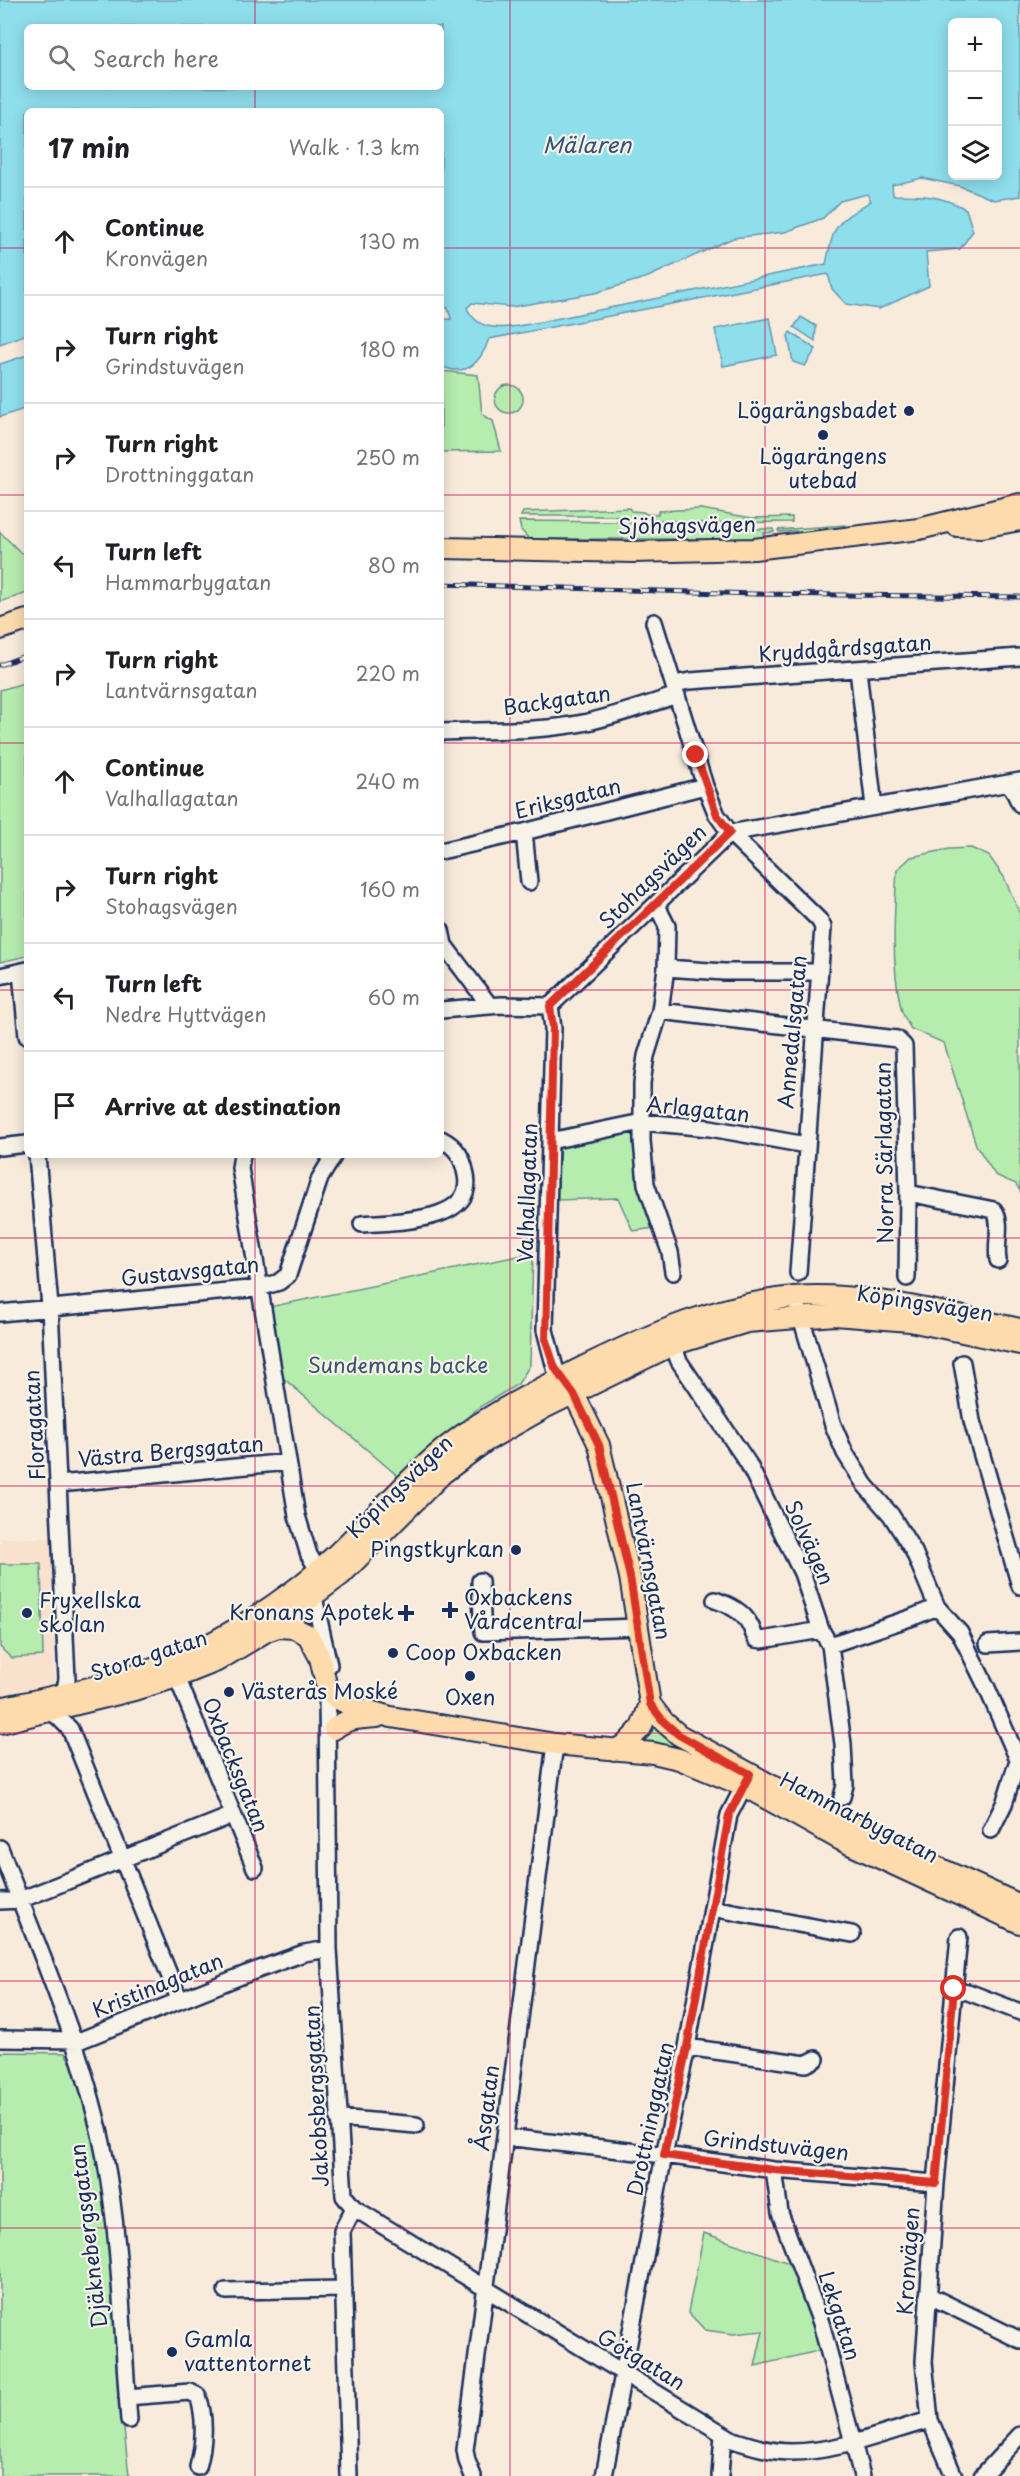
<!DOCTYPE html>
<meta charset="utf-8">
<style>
:root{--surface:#fff;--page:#f6f6f6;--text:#202124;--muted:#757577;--line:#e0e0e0}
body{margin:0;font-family:"Playpen Sans",sans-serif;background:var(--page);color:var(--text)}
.controls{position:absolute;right:18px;top:18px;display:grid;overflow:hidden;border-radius:9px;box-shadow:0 3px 15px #0003}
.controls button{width:54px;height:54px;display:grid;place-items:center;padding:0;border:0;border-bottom:2px solid var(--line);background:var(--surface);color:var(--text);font:30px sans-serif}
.stop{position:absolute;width:18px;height:18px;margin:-14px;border:4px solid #d93025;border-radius:50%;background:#fff}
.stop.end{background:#d93025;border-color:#fff;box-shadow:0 2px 6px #0008}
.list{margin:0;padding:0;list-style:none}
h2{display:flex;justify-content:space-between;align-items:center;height:78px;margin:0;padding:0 24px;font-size:26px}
h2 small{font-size:20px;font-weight:400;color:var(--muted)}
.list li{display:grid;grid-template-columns:39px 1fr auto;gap:18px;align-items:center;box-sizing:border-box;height:108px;padding:0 24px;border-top:2px solid var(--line)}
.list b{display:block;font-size:22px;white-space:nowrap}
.list p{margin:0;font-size:20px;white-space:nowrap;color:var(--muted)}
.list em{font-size:20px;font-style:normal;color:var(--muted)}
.icon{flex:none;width:33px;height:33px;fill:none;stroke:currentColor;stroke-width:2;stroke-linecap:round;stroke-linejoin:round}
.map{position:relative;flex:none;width:1020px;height:2476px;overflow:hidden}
.search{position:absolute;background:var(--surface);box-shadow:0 3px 15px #0003;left:24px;top:24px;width:420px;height:66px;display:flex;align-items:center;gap:15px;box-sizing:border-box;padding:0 21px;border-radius:9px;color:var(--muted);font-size:22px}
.panel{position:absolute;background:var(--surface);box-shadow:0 3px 15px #0003;left:24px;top:108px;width:420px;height:1050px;border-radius:9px}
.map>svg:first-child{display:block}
.built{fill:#f9e2cd}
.green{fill:#b6edaf;stroke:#688e86;stroke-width:1.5}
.water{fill:#8fdeec;stroke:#6198b3;stroke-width:1.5;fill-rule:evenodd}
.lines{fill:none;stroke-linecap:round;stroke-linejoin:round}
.minor-casing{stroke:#1b2f5e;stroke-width:20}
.major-casing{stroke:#1b2f5e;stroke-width:24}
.minor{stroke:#f7f3e8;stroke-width:15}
.major{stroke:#fedbac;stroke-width:20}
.rail-casing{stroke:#1b2f5e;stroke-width:5}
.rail{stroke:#f7f3e8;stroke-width:3;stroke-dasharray:9;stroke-linecap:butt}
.route{stroke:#d93025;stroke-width:8}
.grid{fill:none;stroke:#c2185b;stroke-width:1.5;stroke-opacity:0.55}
.poi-dot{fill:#1b2f5e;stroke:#f7f3e8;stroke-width:2}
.labels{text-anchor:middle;stroke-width:4.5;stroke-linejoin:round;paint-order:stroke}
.poi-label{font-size:21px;fill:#1b2f5e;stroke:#f7f3e8;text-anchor:start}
.street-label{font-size:21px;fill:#1b2f5e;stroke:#f7f3e8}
.park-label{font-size:21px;fill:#3a556e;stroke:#f7f3e8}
.water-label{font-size:22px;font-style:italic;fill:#32527a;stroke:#f7f3e8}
</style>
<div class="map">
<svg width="1020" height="2476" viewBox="0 0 1020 2476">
<rect width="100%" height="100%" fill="#f8ebdc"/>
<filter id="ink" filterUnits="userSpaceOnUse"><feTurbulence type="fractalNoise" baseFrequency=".0167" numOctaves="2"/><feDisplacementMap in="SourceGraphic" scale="12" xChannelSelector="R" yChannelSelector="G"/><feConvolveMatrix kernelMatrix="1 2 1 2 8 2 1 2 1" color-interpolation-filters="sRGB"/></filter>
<g filter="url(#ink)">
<!-- built -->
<path class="built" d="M0,1538H53L54,1689L0,1701Z"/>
<!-- green -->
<path class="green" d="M441,371L478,375L482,414L493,421L501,451L441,452Z
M495 399a14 14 0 1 1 28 0a14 14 0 1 1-28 0Z
M629,508L631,511L644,512L645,514H658V511L701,509L752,518L792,517V522L697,523L612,516H521L523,512Z
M519,521L622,522L671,529H773L774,532L764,533V538L738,539H529L521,530Z
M845,525L849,531L796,535V531L779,532L778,530Z
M0,532L21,553L27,552V593L0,602Z
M27,682V956L0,962V690Z
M971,848L989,856L1004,877L1020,914V1191L1016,1184L995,1175L976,1145L944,1043L911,1029C908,1023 902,1015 901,1008C891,964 894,915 897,870L911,857L949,849Z
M633,1133L655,1228L633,1231L618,1198L556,1200L560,1147Z
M533,1253L530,1365L518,1384L481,1406L441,1438L399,1477L282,1377L269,1307Z
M0,1564H41L43,1656L11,1658L0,1647Z
M654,1713L727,1765L633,1745Z
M0,2052L65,2053L81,2081L100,2152L110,2219L121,2401L129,2476H0Z
M704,2233L795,2265L822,2350L755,2366L763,2331L733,2334L705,2330L688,2312Z"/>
<!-- water -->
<path class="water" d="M0,0H1020V196L994,200L960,186L922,178L892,185L893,195C922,195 940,195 966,209L973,231L960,249L926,252L929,286L879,309L846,304L832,289L828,274L489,339C481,362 467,378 441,366V319H451L448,308L441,307V111H27V334L0,344ZM998,22V176H952V22ZM27,27H441V87H27ZM867,194L871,201C834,224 835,222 826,264L535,323C510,327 480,336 467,308L472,303L511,307L595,293L648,277L733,238L785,232L823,218L840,201Z
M801,317L816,326L815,341L794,327Z
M770,318L777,355L723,366L715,329Z
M790,332L816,349L805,366L793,362L788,336Z
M27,355V408L0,417V364Z"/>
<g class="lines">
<!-- minor casing -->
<g class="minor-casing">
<path id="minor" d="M654,622L705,786L717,815L730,833L819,920L823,927L798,1273
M858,670L874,807
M674,684L690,681L1020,657
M441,732C490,730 540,732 588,722C618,715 647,705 677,695
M1010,783L1020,804
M524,832L529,882
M441,851L524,832L705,786
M656,904L667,926L666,968L660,1011L646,1056L642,1083V1141L646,1184L670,1252L673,1272
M441,930L444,945L490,1006
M666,968L724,972H819
M21,972L27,1036
M0,976L27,970
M550,1006L553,1028L545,1330L555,1368L561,1377
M441,1010L501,1005L550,1006L730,833L1020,781
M660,1011L897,1039L904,1046L908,1193L907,1278
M550,1141L642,1122L710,1128L806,1145
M0,1147L27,1144
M37,1155L50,1307L67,1679L64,1694
M242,1155L240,1168L297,1516L309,1555L324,1579
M908,1193L994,1210C1003,1222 995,1245 998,1260
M362,1224C391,1221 476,1224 466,1175C463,1158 457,1147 441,1139
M795,1297L833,1425L845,1453L865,1485L891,1515L914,1552L937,1607L960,1633L987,1688L1020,1764
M0,1313L259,1288L279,1282L288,1275L320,1178L334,1155
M669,1336L679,1361L748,1463L802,1573L821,1630L830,1645L843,1744L845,1785L842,1797
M962,1363L972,1421L1020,1586
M59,1484L288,1462
M480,1581L483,1632L638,1627
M314,1597L329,1665
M715,1600C729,1605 743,1611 750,1625C753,1630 753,1634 756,1639L762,1640L821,1630
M988,1644L1020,1642
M830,1645L913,1617L937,1607
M177,1677L255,1868
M327,1688L329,1949L344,2196L354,2208L733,2440C752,2446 771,2452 791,2452C838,2452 886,2432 930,2420
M50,1712L57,1716L70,1729L179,1999
M991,1830L1004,1804L1018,1760
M0,1848C38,1949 85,2051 105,2158C121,2241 122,2335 129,2420
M0,1901L20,1900L233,1815
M712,1908L852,1934
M954,1989L968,1992L1020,2012
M0,2039L81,2040L246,1974L304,1953L329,1949
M687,2047L806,2064L816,2059
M338,2118L416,2125
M505,2137L664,2155L774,2170L936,2183
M774,2170L780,2213L821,2323L862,2476
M226,2291L344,2289
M928,2295L1020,2340
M127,2397L190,2392L198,2396C206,2418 204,2445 198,2467
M349,2476L342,2231L354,2208
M473,2476L467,2461L465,2450L555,1744
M604,2476L664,2155L687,2047L729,1815L749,1776
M720,2476L723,2434
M954,2476L930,2420L924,2362L936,2183L959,1937
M982,2476L1020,2435"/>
</g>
<!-- major casing -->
<g class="major-casing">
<path id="major" d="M957,526L982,527L1020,520
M441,548L633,552L754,549L919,529L1020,504
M0,629L27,620
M567,1385L574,1394L599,1445L630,1577L650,1704L641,1728L625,1745L614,1750
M270,1630L278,1627L294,1628L308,1635L320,1658L327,1688L336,1698L352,1706L391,1717L555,1744L653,1753L679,1759L744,1786L841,1840L1020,1923
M650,1704L664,1722L679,1735L776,1788L904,1852L1020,1905
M0,1708C65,1694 138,1680 198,1650C229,1634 262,1614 290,1593C343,1555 384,1502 432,1459C476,1420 530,1394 583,1367C650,1334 718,1304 794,1297C865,1291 950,1315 1020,1329
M0,1723L134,1690L177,1677L217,1661L265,1632L341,1575L443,1473L486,1441L544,1408L672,1345L747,1322L835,1315L910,1321L1020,1344
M334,1729C347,1718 360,1718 377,1717"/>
</g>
<!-- minor -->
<use href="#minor" class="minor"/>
<!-- major -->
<use href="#major" class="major"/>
<!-- rail casing -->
<g class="rail-casing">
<path id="rail" d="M441,584L755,594L1020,597
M0,665L27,655"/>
</g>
<!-- rail -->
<use href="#rail" class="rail"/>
</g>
</g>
<g class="lines" filter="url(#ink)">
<!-- route -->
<path class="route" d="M696,755L717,815L730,832L550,1006L553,1028L546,1341L555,1368L574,1394L599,1445L630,1577L650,1704L664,1722L679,1735L750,1774L729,1815L687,2047L664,2155L774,2170L936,2183L954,1989"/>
</g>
<!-- grid -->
<path class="grid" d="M255,0V27M510,0V2476M765,0V2476M255,87V111M0,248H27M441,248H1020M0,495H27M441,495H1020M0,743H27M441,743H1020M0,990H27M441,990H1020M255,1155V2476M0,1238H1020M0,1486H1020M0,1733H1020M0,1981H1020M0,2228H1020"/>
<!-- markers -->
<g class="poi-dot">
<circle cx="909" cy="411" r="6"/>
<circle cx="823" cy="435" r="6"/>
<circle cx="516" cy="1550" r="6"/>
<path d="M447 1601h6v6h6v6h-6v6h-6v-6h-6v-6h6z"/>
<circle cx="27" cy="1613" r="6"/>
<path d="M403 1604h6v6h6v6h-6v6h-6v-6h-6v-6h6z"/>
<circle cx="393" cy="1653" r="6"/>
<circle cx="470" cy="1676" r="6"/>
<circle cx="229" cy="1692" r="6"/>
<circle cx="172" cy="2352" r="6"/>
</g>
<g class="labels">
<!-- poi labels -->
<g class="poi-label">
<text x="897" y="418" text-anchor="end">Lögarängsbadet</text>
<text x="823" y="464" text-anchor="middle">Lögarängens<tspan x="823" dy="24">utebad</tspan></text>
<text x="504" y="1557" text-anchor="end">Pingstkyrkan</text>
<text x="464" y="1605">Oxbackens<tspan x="464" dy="24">Vårdcentral</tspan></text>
<text x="39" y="1608">Fryxellska<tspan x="39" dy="24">skolan</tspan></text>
<text x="394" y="1620" text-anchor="end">Kronans Apotek</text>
<text x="405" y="1660">Coop Oxbacken</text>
<text x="241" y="1699">Västerås Moské</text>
<text x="470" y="1705" text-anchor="middle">Oxen</text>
<text x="184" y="2347">Gamla<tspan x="184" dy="24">vattentornet</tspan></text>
</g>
<!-- street labels -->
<g class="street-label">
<text transform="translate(687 526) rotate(-1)" y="7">Sjöhagsvägen</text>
<text transform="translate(845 649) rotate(-4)" y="7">Kryddgårdsgatan</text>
<text transform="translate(557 701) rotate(-8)" y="7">Backgatan</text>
<text transform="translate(568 799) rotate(-14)" y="7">Eriksgatan</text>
<text transform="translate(653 877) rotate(-44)" y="7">Stohagsvägen</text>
<text transform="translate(793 1032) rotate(-85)" y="7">Annedalsgatan</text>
<text transform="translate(698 1110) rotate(6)" y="7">Arlagatan</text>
<text transform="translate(885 1153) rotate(-91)" y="7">Norra Särlagatan</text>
<text transform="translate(528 1193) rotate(-88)" y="7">Valhallagatan</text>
<text transform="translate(190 1272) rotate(-6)" y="7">Gustavsgatan</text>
<text transform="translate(925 1304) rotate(9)" y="7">Köpingsvägen</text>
<text transform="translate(35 1425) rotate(-93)" y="7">Floragatan</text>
<text transform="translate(171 1452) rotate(-5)" y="7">Västra Bergsgatan</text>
<text transform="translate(400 1487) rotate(-44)" y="7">Köpingsvägen</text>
<text transform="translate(809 1543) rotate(66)" y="7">Solvägen</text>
<text transform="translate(648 1561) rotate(79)" y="7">Lantvärnsgatan</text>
<text transform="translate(149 1656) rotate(-18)" y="7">Stora gatan</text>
<text transform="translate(235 1765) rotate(68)" y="7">Oxbacksgatan</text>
<text transform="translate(859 1818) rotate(27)" y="7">Hammarbygatan</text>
<text transform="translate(158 1986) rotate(-22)" y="7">Kristinagatan</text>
<text transform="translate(317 2096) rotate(-93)" y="7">Jakobsbergsgatan</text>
<text transform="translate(487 2108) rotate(-83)" y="7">Åsgatan</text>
<text transform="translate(651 2119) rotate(-78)" y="7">Drottninggatan</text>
<text transform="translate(776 2146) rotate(6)" y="7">Grindstuvägen</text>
<text transform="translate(89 2236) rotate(-97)" y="7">Djäknebergsgatan</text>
<text transform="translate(909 2261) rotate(-86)" y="7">Kronvägen</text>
<text transform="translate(839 2316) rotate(72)" y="7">Lekgatan</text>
<text transform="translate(641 2360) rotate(31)" y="7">Götgatan</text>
</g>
<!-- park labels -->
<g class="park-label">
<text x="398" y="1373">Sundemans backe</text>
</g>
<!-- water labels -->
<g class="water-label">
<text x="587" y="153">Mälaren</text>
</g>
</g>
</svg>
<div class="controls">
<button>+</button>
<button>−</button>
<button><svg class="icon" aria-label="layers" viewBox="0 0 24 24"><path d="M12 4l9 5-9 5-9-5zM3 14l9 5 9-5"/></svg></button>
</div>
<div class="stop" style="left:954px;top:1989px"></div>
<div class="stop end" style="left:696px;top:755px"></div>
<div class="search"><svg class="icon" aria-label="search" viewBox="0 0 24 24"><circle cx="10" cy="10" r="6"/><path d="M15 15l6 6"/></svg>Search here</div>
<section class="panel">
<h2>17 min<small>Walk · 1.3 km</small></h2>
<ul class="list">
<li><svg class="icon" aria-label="ahead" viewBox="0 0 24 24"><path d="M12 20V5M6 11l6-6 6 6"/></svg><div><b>Continue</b><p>Kronvägen</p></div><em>130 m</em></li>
<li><svg class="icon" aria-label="right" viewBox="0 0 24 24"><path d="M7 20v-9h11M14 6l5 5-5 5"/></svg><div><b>Turn right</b><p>Grindstuvägen</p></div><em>180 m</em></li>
<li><svg class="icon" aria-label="right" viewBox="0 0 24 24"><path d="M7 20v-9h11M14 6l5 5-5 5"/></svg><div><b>Turn right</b><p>Drottninggatan</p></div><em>250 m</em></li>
<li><svg class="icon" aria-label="left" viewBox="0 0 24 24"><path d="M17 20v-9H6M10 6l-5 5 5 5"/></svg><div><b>Turn left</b><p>Hammarbygatan</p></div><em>80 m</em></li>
<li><svg class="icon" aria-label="right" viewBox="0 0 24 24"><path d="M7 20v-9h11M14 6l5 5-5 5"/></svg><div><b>Turn right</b><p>Lantvärnsgatan</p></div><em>220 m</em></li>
<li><svg class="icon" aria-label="ahead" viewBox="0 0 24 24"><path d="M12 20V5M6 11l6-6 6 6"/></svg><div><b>Continue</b><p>Valhallagatan</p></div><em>240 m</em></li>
<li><svg class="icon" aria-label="right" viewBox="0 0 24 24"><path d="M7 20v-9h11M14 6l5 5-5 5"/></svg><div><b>Turn right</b><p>Stohagsvägen</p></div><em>160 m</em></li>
<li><svg class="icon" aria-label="left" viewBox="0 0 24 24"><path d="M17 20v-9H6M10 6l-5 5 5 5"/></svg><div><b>Turn left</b><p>Nedre Hyttvägen</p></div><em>60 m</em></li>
<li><svg class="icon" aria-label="arrive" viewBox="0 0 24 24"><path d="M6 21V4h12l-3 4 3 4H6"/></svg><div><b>Arrive at destination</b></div></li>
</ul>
</section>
</div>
